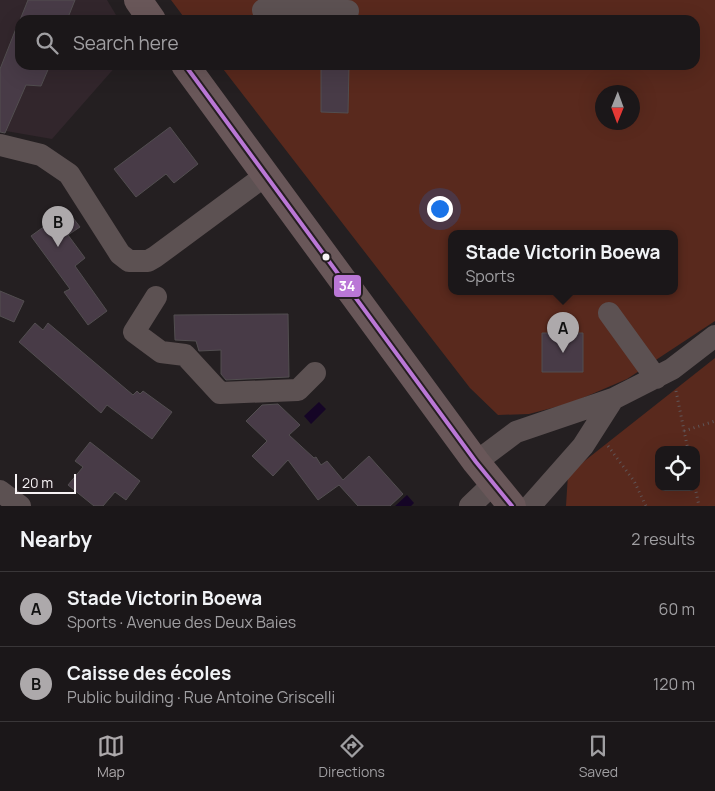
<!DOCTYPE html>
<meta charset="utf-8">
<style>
:root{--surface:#1b1719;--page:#242022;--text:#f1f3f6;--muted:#a09fa2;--line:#393638;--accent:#ada9ab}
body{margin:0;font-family:Manrope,sans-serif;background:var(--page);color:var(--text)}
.controls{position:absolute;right:15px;bottom:15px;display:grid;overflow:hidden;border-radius:10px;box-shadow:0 5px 20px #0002}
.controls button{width:45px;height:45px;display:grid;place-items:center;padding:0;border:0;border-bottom:1px solid var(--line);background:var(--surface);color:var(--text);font:25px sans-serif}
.compass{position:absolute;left:595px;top:85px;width:45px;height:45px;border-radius:50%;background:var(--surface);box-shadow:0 5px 20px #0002;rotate:181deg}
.scale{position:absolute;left:15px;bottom:12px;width:61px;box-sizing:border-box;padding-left:5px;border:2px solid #f7f3f5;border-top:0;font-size:14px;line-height:18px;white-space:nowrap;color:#f7f3f5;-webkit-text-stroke:4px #251e21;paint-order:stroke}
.you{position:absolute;left:439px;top:208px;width:18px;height:18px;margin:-12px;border:4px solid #fff;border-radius:50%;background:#1a73e8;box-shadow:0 0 0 8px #1a73e833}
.badge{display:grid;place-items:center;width:32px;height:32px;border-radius:50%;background:var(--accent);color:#111;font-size:16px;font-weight:700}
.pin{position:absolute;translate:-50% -41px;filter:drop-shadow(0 1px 2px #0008)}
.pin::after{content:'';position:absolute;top:26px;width:18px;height:15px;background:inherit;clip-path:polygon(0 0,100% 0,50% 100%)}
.popup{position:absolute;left:448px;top:230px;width:230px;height:65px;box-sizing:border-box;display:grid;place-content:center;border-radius:10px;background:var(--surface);filter:drop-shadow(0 1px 4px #0005);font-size:16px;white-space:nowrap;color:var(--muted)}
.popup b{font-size:19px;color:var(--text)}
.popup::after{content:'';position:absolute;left:50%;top:100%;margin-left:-10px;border:10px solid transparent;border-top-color:var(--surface)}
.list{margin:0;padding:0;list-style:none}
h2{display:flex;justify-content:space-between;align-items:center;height:65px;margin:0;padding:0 20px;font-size:21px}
h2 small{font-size:16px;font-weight:400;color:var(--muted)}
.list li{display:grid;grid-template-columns:32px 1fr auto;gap:15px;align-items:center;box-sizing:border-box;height:75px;padding:0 20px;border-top:1px solid var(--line)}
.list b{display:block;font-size:19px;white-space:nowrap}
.list p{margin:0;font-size:16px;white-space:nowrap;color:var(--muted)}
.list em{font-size:16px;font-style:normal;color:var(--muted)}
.icon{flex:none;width:28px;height:28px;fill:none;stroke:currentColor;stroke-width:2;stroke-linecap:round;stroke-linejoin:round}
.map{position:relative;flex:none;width:715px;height:506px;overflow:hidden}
.search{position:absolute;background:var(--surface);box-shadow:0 5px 20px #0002;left:15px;right:15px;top:15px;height:55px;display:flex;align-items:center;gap:12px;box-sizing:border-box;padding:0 18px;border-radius:15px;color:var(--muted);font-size:19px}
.sheet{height:215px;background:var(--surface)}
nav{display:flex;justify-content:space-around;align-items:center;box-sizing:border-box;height:70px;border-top:1px solid var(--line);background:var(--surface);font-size:14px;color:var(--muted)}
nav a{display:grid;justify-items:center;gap:2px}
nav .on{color:var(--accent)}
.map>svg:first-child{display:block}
.built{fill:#32262c}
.green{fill:#59291d;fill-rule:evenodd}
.water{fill:#150526}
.building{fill:#483b47;stroke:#524e50}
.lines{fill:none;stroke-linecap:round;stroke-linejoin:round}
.path{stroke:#605658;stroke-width:3;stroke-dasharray:1 4;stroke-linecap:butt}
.minor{stroke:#5c5152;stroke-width:22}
.major{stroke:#695759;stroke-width:28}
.bus-1-casing{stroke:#251e21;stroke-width:8}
.bus-1{stroke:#ba77d6;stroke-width:4}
.bus-dot{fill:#f7f3f5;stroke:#251e21;stroke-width:2}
.line-badge{stroke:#251e21;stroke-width:2}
.badge-label{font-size:14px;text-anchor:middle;font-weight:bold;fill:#fff}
</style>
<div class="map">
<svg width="715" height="506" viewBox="0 0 715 506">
<rect width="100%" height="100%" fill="#241f21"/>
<!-- built -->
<path class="built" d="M0,0H107L119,20H20V65H117L52,139L0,130Z"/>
<!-- green -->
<path class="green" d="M171,0H715V321L627,379L571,403L529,414L498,415L470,388L220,65H695V20H186ZM602,92H632V122H602ZM452,234H674V292H452Z
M715,358V506H566L568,474ZM659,450H696V487H659Z"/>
<!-- water -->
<path class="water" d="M319,402L326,409L311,424L304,416Z
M407,495L414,503L411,506H395Z"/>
<!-- building -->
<path class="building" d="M28,0H75L67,20H20Z
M19,21L20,65H50L41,86L26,85L5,133L0,132V69Z
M321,65H349L348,113L321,112Z
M170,127L198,164L174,183L166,174L136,197L114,169Z
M67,210L80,227L68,235L85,258L75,266L107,311L88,325L64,292L70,289L31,236Z
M0,291L24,301L14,322L0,316Z
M288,314L289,377L226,380L221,374V350L199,351L196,341L175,340L174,315Z
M35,323L43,330L48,323L133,395L137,391L140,394L143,391L172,412L152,439L107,405L101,413L19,342Z
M542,333H583V372H542Z
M278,404L300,425L289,435L314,458L316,457L321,465L327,461L343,480L369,456L403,494L390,506H358L339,485L318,500L288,460L273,476L252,456L267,441L246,421L262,405Z
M90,442L140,481L126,500L115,492L103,506H94L68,485L83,467L75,461Z"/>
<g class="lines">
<!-- path -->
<path class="path" d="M676,391L688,450
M684,431L715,421
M608,446L634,481L646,506
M695,487L699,506"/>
<!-- minor -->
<path class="minor" d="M263,10L348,11
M0,145L41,155L69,174L120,254L129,261H148L155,257L266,175
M156,297L134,332L161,352L185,355L220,393L298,390L315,373
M609,313L656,378
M613,399L672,369L715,336
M476,462L516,432L613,399L583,446L530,506
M0,491L20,506
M470,506L493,484"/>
<!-- major -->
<path class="major" d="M138,0L152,20
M185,65L476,462L512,506"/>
<!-- bus-1 casing -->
<g class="bus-1-casing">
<path id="bus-1" d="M185,65L476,462L512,506"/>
</g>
<!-- bus-1 -->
<use href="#bus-1" class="bus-1"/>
</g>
<!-- markers -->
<circle class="bus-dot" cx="326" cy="257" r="4.5"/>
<rect class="line-badge" x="333" y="274" width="29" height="24" rx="5" fill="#ba77d6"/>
<g class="badge-label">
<text x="347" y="291">34</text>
</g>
</svg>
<div class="controls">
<button><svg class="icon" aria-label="locate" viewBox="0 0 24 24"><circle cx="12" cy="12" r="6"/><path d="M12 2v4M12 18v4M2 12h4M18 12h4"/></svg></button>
</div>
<svg class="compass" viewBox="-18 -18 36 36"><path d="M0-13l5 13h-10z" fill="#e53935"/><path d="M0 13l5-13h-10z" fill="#a09fa2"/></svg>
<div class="scale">20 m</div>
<div class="you"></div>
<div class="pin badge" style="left:563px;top:353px">A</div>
<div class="popup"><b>Stade Victorin Boewa</b>Sports</div>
<div class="pin badge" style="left:58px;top:247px">B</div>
<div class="search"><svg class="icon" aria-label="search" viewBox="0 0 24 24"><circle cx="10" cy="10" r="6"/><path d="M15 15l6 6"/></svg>Search here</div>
</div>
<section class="sheet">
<h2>Nearby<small>2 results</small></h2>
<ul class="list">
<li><span class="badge">A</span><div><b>Stade Victorin Boewa</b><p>Sports · Avenue des Deux Baies</p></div><em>60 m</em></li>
<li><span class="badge">B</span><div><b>Caisse des écoles</b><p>Public building · Rue Antoine Griscelli</p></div><em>120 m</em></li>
</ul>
</section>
<nav>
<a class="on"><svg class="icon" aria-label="map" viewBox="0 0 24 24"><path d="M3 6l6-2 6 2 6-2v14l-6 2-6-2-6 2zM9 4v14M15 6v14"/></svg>Map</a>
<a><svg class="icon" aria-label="directions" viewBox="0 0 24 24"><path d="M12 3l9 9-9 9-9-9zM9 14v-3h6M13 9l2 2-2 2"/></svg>Directions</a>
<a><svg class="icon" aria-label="saved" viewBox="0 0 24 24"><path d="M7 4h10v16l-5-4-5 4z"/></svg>Saved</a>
</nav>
